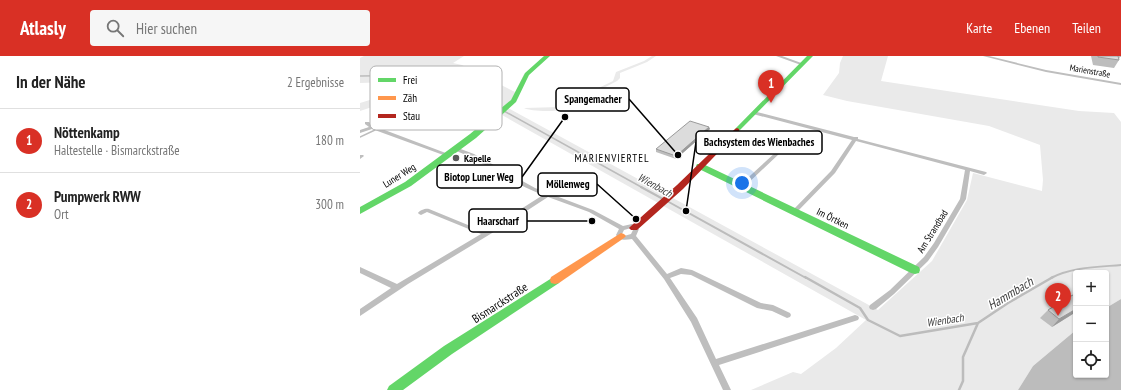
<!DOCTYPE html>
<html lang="de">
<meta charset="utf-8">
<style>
:root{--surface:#fff;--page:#f6f6f6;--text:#222;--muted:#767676;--line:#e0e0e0;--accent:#d93025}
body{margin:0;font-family:"PT Sans Narrow",sans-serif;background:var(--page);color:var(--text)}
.controls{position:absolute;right:12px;bottom:12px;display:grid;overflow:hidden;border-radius:4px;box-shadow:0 1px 3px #0004}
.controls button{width:36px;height:36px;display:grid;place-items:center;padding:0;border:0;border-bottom:1px solid var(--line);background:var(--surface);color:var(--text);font:20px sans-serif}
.you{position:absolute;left:382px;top:127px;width:14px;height:14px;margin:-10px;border:3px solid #fff;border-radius:50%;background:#1a73e8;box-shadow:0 0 0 6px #1a73e833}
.badge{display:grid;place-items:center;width:26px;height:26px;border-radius:50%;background:var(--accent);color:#fff;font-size:13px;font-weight:700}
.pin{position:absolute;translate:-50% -33px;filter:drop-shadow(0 1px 2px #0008)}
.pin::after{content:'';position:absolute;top:21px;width:14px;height:12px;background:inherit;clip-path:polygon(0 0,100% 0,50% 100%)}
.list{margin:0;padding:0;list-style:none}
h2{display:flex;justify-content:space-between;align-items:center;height:52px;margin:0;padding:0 16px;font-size:17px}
h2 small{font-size:13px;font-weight:400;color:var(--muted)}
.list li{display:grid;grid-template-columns:26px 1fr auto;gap:12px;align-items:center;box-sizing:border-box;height:64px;padding:0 16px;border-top:1px solid var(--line)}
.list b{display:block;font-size:15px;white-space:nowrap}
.list p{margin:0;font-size:13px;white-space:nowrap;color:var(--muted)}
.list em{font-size:13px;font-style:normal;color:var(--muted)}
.icon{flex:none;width:22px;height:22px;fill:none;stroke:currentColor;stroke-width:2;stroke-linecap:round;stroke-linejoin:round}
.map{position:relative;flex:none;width:761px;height:334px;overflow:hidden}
header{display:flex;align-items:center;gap:24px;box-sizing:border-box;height:56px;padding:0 20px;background:var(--accent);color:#fff}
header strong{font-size:19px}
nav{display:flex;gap:22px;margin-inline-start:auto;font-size:14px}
.search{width:280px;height:36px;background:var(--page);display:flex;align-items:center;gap:10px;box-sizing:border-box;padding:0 14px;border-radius:4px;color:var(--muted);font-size:15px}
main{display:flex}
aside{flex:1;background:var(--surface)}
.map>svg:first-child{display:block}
.green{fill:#eaeaea}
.water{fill:#bcbcbc}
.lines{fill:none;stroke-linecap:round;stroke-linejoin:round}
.stream-far2{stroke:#bcbcbc;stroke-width:1.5}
.stream-far1{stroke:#bcbcbc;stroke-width:2}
.stream{stroke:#bcbcbc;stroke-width:2.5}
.street{fill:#bebebe;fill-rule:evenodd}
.fast{fill:#63d668;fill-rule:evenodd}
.slow{fill:#ff974d;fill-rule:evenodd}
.jam{fill:#b3261e;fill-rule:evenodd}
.wall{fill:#bdbdbd}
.shaded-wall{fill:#9a9a9a}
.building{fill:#dcdcdc;stroke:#9a9a9a}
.poi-dot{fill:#595959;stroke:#fff;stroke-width:1.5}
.labels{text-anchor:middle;stroke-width:3;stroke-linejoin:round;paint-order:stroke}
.far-street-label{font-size:9px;fill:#000;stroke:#fff}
.poi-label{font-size:10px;font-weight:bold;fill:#000;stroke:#fff;text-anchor:start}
.street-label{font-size:10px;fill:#000;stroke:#fff}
.neighbourhood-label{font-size:11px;letter-spacing:1px;fill:#000;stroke:#fff}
.water-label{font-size:11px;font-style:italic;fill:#404040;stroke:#fff}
.near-street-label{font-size:12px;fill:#000;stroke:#fff}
.near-water-label{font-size:13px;font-style:italic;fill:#404040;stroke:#fff}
.key{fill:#fff;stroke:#b2b2b2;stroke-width:1}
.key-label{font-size:11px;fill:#000}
.leader{fill:none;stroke:#000;stroke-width:1.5}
.callout-dot{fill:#000;stroke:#fff;stroke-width:1.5}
.callout{fill:#fff;stroke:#000;stroke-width:1.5}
.callout-label{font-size:11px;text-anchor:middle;font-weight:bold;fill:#000}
</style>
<header>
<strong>Atlasly</strong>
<div class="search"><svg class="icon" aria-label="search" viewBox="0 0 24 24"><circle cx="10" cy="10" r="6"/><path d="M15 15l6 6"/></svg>Hier suchen</div>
<nav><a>Karte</a><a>Ebenen</a><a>Teilen</a></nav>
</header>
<main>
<aside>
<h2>In der Nähe<small>2 Ergebnisse</small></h2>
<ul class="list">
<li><span class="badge">1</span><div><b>Nöttenkamp</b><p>Haltestelle · Bismarckstraße</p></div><em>180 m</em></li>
<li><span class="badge">2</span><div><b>Pumpwerk RWW</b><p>Ort</p></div><em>300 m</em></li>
</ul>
</aside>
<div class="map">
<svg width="761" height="334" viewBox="0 0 761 334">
<rect width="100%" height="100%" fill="#fff"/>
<!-- green -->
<path class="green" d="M4,0H104L93,7L102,9L155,36L164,18L184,0L165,17L157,36L146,51L518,254L572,205L607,144L613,117L682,135L683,124L680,89L629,70L487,45L463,39L479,17L480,7L483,0H528L521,25L719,55L754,57L761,66V243L746,252V217H716V274L673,310L658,334H391L433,316L441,318L476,292L506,264L142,59H139L134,55L125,64L87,38L60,25L0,27V2Z
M292,0H296L287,6L260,17V22L257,25L224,42C223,44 223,46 221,48C214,56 174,57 164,52L201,51L210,48L220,41L253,25L256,16L284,5Z
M52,31L27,46L0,55V47Z"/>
<!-- water -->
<path class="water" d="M761,243V334H658L673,310L716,274V319H746V252Z"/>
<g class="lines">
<!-- stream-far2 -->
<path class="stream-far2" d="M0,20L79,19L283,132
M25,70L111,37
M0,81L15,74"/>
<!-- stream-far1 -->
<path class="stream-far1" d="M281,131L303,143
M307,145L446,222
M691,222C712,211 738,211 761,209"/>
<!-- stream -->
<path class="stream" d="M445,221L500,252L508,264L540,280L618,267
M599,334L603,325V301L618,267L648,247L693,221"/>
<!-- street -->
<path class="street" d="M416,0H422L444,8L441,9Z
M623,0H629L686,14L761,27V29L686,16Z
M393,56H397L494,81H498V83L626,116L627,117L624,119L610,115L606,143L578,191L568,205L534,238L516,253L513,254L510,253L509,251L510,249L530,234L564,201L574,187L600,143L605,114L496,85L475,117L436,157L434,158L431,156L432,155L471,115L492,84L393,58Z
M5,66H9L14,70L91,99L90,100H86L12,73L0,77V74L9,71L5,68Z
M94,92H98L114,98L175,132L233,154L263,170L272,168L274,169L279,173L276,180L307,218L321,212L332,214L401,247L413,249L430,257L431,259L430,261L427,262L412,255L397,252L331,219L321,218L310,222L337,262L356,303L495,259L498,260L499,262L498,264L495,265L359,309L371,334H363L331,266L304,223L272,183C265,184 260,185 256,179L259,173L229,156L188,141L142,171L48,228L0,260V253L31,232L0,217V211L37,228L121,178L67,156L61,159L59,158L58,157C60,154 66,152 69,153L125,176L183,139C152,127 125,106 94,94ZM271,172L273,174L271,178L264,180L262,178L264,174Z
M416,96H418L420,97L384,131H380L379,130L380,129Z
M0,99H3L4,100L0,103Z"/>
<!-- fast -->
<path class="fast" d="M184,0H190L169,19L156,46L116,82L51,130L0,158V151L45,126L110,78L151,44L165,17Z
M447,0H453L379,75H375V73Z
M337,108H343L559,211L560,214L559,217L555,218L551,217L337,112L336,110Z
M195,220L199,221L200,224L199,227L92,298L43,334H27L29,330L84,290Z"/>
<!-- slow -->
<path class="slow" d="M261,177L264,178L266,180L264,182L199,227L195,228L191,227L190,224L191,221Z"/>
<!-- jam -->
<path class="jam" d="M377,72L379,73V75L323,133L277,174H271L269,172L271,170L317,129L375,73Z"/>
</g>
<!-- wall -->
<path class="wall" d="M731,0H761V1H760L759,3V4L754,12L733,9Z
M349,71L350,73L316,103L296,96V93Z
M716,242V256L692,271L680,262L688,254L692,251L695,248Z"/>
<!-- shaded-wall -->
<path class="shaded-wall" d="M349,71L350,73L316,103V100Z
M716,253V256L692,271L699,263Z"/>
<!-- building -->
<path class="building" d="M738,0H758L759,4L738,1Z
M330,65L349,71L316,100L296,93Z
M713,239L716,242V253L699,263L688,254L696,249L695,248Z"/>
<!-- markers -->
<circle class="poi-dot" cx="96" cy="102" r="4"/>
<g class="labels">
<!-- far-street labels -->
<g class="far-street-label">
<text transform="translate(730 15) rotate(10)" y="3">Marienstraße</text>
</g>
<!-- poi labels -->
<g class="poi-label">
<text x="104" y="106">Kapelle</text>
</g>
<!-- street labels -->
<g class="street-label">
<text transform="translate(39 119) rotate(-32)" y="4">Luner Weg</text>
<text transform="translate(473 162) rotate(26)" y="4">Im Örtken</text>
<text transform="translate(572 175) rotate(-58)" y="4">Am Strandbad</text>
</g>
<!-- neighbourhood labels -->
<g class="neighbourhood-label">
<text x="252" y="106">MARIENVIERTEL</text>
</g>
<!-- water labels -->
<g class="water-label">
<text transform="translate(295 129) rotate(29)" y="4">Wienbach</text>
<text transform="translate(585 264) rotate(-9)" y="4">Wienbach</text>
</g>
<!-- near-street labels -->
<g class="near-street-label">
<text transform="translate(140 247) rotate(-33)" y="4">Bismarckstraße</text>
</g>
<!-- near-water labels -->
<g class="near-water-label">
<text transform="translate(650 237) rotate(-31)" y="5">Hammbach</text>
</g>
</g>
<!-- legend -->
<rect x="10" y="10" width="132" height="64" rx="6" class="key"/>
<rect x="18" y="22" width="18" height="4" fill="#63d668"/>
<rect x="18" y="40" width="18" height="4" fill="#ff974d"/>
<rect x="18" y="58" width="18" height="4" fill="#b3261e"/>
<g class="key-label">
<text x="43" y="28">Frei</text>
<text x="43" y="46">Zäh</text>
<text x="43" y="64">Stau</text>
</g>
<!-- callouts -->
<path class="leader" d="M318 99L269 43M326 155L336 86M205 61L162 121M276 163L237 128M232 165L167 165"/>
<g class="callout-dot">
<circle cx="318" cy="99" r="4"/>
<circle cx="326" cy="155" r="4"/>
<circle cx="205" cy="61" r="4"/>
<circle cx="276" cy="163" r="4"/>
<circle cx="232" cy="165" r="4"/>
</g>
<g class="callout">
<rect x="196" y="32" width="73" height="23" rx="4"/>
<rect x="336" y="75" width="126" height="23" rx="4"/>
<rect x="77" y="109" width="85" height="23" rx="4"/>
<rect x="178" y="117" width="59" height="23" rx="4"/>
<rect x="109" y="153" width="58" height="23" rx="4"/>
</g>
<g class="callout-label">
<text x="233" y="47">Spangemacher</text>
<text x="399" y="90">Bachsystem des Wienbaches</text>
<text x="119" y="125">Biotop Luner Weg</text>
<text x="208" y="132">Möllenweg</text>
<text x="138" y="169">Haarscharf</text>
</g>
</svg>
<div class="controls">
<button>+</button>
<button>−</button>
<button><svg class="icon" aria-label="locate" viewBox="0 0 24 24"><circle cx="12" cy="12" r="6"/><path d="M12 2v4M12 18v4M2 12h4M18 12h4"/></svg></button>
</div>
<div class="you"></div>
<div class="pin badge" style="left:411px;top:47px">1</div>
<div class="pin badge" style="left:698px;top:260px">2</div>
</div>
</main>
